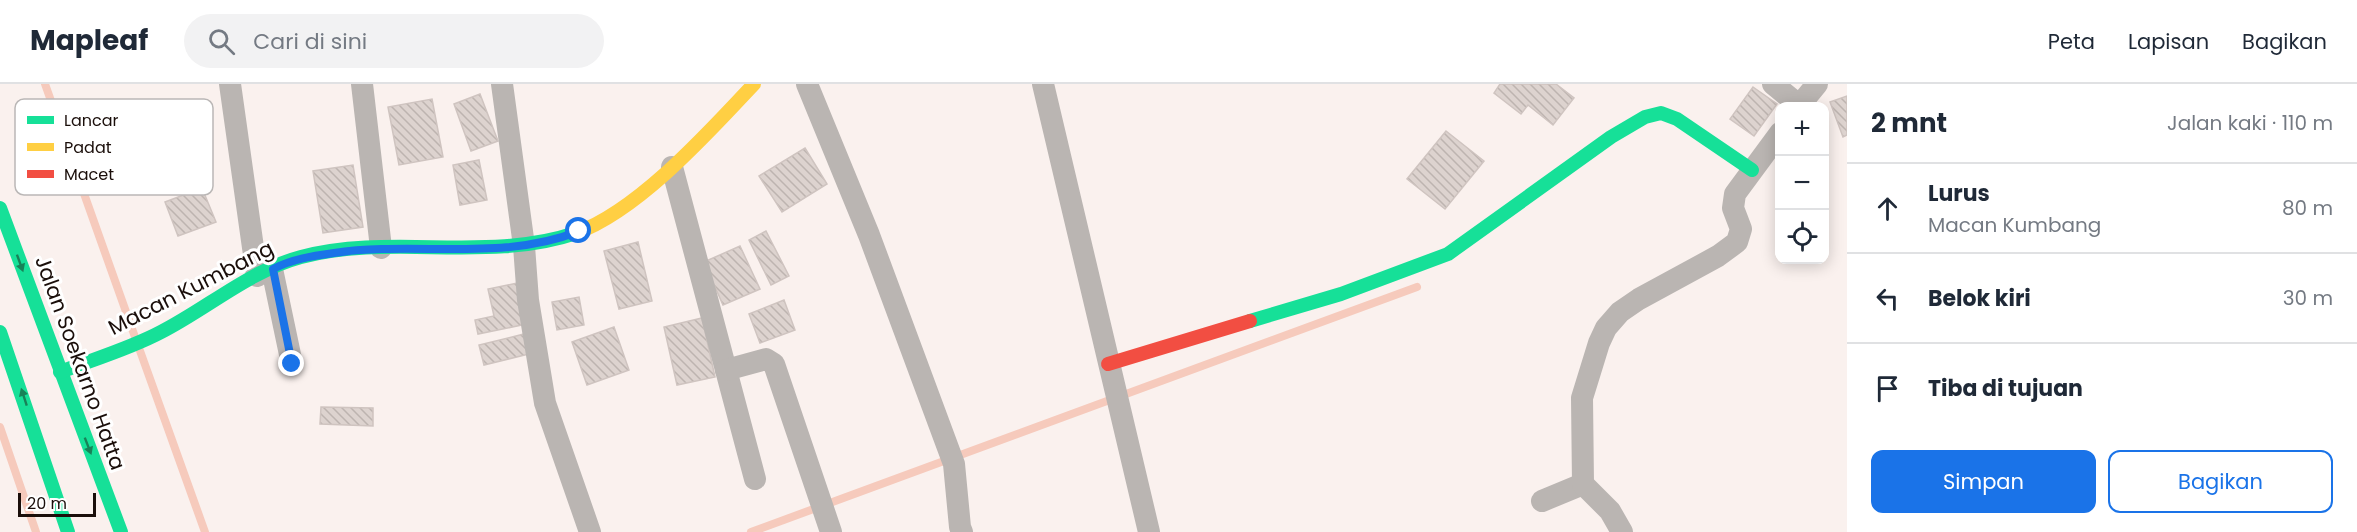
<!DOCTYPE html>
<html lang="id">
<meta charset="utf-8">
<style>
:root{--surface:#fff;--page:#f2f2f3;--text:#1f2937;--muted:#747a83;--line:#e0e1e3;--accent:#1a73e8}
body{margin:0;font-family:Poppins,sans-serif;background:var(--page);color:var(--text)}
.controls{position:absolute;right:18px;top:18px;display:grid;overflow:hidden;border-radius:12px;box-shadow:0 3px 15px #0003}
.controls button{width:54px;height:54px;display:grid;place-items:center;padding:0;border:0;border-bottom:2px solid var(--line);background:var(--surface);color:var(--text);font:30px sans-serif}
.scale{position:absolute;left:18px;bottom:15px;width:78px;box-sizing:border-box;padding-left:6px;border:3px solid #1a0e0a;border-top:0;font-size:16px;line-height:21px;white-space:nowrap;color:#1a0e0a;-webkit-text-stroke:4px #fff;paint-order:stroke}
.stop{position:absolute;width:18px;height:18px;margin:-14px;border:4px solid #1a73e8;border-radius:50%;background:#fff}
.stop.end{background:#1a73e8;border-color:#fff;box-shadow:0 2px 6px #0008}
.list{margin:0;padding:0;list-style:none}
h2{display:flex;justify-content:space-between;align-items:center;height:78px;margin:0;padding:0 24px;font-size:26px}
h2 small{font-size:20px;font-weight:400;color:var(--muted)}
.list li{display:grid;grid-template-columns:39px 1fr auto;gap:18px;align-items:center;box-sizing:border-box;height:90px;padding:0 24px;border-top:2px solid var(--line)}
.list b{display:block;font-size:22px;white-space:nowrap}
.list p{margin:0;font-size:20px;white-space:nowrap;color:var(--muted)}
.list em{font-size:20px;font-style:normal;color:var(--muted)}
.actions{display:flex;gap:12px;padding:18px 24px}
.actions a{flex:1;padding:14px 0;border:2px solid var(--accent);border-radius:12px;text-align:center;font-size:21px;color:var(--accent)}
.actions .main{background:var(--accent);color:#fff}
.icon{flex:none;width:33px;height:33px;fill:none;stroke:currentColor;stroke-width:2;stroke-linecap:round;stroke-linejoin:round}
.map{position:relative;flex:none;width:1847px;height:448px;overflow:hidden}
header{display:flex;align-items:center;gap:36px;box-sizing:border-box;height:84px;padding:0 30px;background:var(--surface);border-bottom:2px solid var(--line)}
header strong{font-size:28px}
nav{display:flex;gap:33px;margin-inline-start:auto;font-size:21px}
.search{width:420px;height:54px;background:var(--page);display:flex;align-items:center;gap:15px;box-sizing:border-box;padding:0 21px;border-radius:33px;color:var(--muted);font-size:22px}
main{display:flex}
aside{flex:1;background:var(--surface)}
.map>svg:first-child{display:block}
</style>
<header>
<strong>Mapleaf</strong>
<div class="search"><svg class="icon" aria-label="search" viewBox="0 0 24 24"><circle cx="10" cy="10" r="6"/><path d="M15 15l6 6"/></svg>Cari di sini</div>
<nav><a>Peta</a><a>Lapisan</a><a>Bagikan</a></nav>
</header>
<main>
<div class="map">
<svg width="1847" height="448" viewBox="0 0 1847 448">
<defs>
<pattern id="building-back-hatch" width="6" height="6" patternUnits="userSpaceOnUse" patternTransform="scale(1.5)"><rect width="6" height="6" fill="#ddd3cf"/><path d="M-1 5l2 2M0 0l6 6M5-1l2 2" fill="none" stroke="#bdb4b0"/></pattern>
</defs>
<rect width="100%" height="100%" fill="#faf1ee"/>
<g fill="none" stroke-linecap="round" stroke-linejoin="round">
<g stroke="#f6cabc" stroke-width="8">
<path d="M45 0 135 253"/>
<path d="M139 264 205 448"/>
<path d="M0 343 36 448"/>
<path d="M751 448 1417 203"/>
</g>
</g>
<g fill="url(#building-back-hatch)" stroke="#cfc4c0" stroke-width="1.5">
<path d="M1500 0H1556L1574 14 1553 41 1528 21 1521 30 1494 9Z"/>
<path d="M1753 3 1777 20 1754 52 1730 35Z"/>
<path d="M480 10 498 57 471 67 454 20Z"/>
<path d="M1847 12V51L1843 53 1830 18Z"/>
<path d="M432 15 443 73 399 81 388 23Z"/>
<path d="M1446 47 1484 77 1445 125 1407 95Z"/>
<path d="M805 64 827 100 782 128 759 92Z"/>
<path d="M479 76 487 116 460 121 453 81Z"/>
<path d="M353 81 363 143 323 149 313 87Z"/>
<path d="M202 104 216 138 178 152 165 118Z"/>
<path d="M766 147 789 192 771 201 749 156Z"/>
<path d="M638 158 652 217 619 225 604 167Z"/>
<path d="M740 162 760 205 723 221 704 178Z"/>
<path d="M518 199 527 240 478 250 475 236 494 232 488 205Z"/>
<path d="M579 213 584 241 557 246 552 218Z"/>
<path d="M784 216 795 246 760 259 749 230Z"/>
<path d="M702 234 715 293 677 301 664 243Z"/>
<path d="M614 243 629 286 587 301 572 258Z"/>
<path d="M524 250 529 270 484 281 479 261Z"/>
<path d="M321 323 373 324V342L320 340Z"/>
</g>
<g fill="none" stroke-linecap="round" stroke-linejoin="round">
<g stroke="#bab5b2" stroke-width="22">
<path d="M230 0 257 192"/>
<path d="M362 0 381 164"/>
<path d="M502 0 524 162 528 216 545 319 590 448"/>
<path d="M807 0 869 151 954 380 960 443 962 448"/>
<path d="M1043 0 1149 448"/>
<path d="M1773 0 1800 22"/>
<path d="M1799 22 1817 0"/>
<path d="M672 83 755 395"/>
<path d="M272 185 292 280"/>
<path d="M726 286 766 275 774 280 831 448"/>
<path d="M1542 417 1583 400"/>
<path d="M1622 448 1610 427 1583 400 1582 314 1599 259 1606 244 1620 228 1639 215 1718 172 1737 158 1741 145 1733 124 1735 110 1780 49"/>
</g>
<g stroke="#16e098" stroke-width="14">
<path d="M0 124 121 448"/>
<path d="M1250 237 1341 210 1448 170 1611 53 1645 33 1661 29 1677 35 1752 86"/>
<path d="M0 248 68 448"/>
<path d="M60 288C94 275 129 265 161 248 208 224 249 187 301 173 391 149 487 179 576 149"/>
</g>
<path stroke="#ffcf43" stroke-width="14" d="M576 149C638 127 709 48 754 0"/>
<path stroke="#f24e42" stroke-width="14" d="M1108 280 1250 237"/>
</g>
<defs><path id="oneway-solid" d="M-6-.8H1V-3.2L6.5 0L1 3.2V.8H-6Z" transform="scale(1.5)"/></defs>
<g fill="#188258">
<use href="#oneway-solid" transform="translate(20 179) rotate(70)"/>
<use href="#oneway-solid" transform="translate(24 313) rotate(-108)"/>
<use href="#oneway-solid" transform="translate(88 362) rotate(69)"/>
</g>
<g fill="none" stroke-linecap="round" stroke-linejoin="round">
<path stroke="#1a73e8" stroke-width="8" d="M292 280 273 185C292 175 313 172 334 169 415 157 503 178 579 147"/>
</g>
<g text-anchor="middle" stroke-width="6" stroke-linejoin="round" paint-order="stroke">
<g font-size="21" fill="#1a0e0a" stroke="#fff">
<text transform="translate(191 204) rotate(-27)" y="7">Macan Kumbang</text>
<text transform="translate(80 279) rotate(70)" y="7">Jalan Soekarno Hatta</text>
</g>
</g>
<rect x="15" y="15" width="198" height="96" rx="9" fill="#fff" stroke="#bab7b6" stroke-width="1.5"/>
<rect x="27" y="32" width="27" height="8" fill="#16e098"/>
<rect x="27" y="59" width="27" height="8" fill="#ffcf43"/>
<rect x="27" y="86" width="27" height="8" fill="#f24e42"/>
<g font-size="16" fill="#1a0e0a">
<text x="64" y="42">Lancar</text>
<text x="64" y="69">Padat</text>
<text x="64" y="96">Macet</text>
</g>
</svg>
<div class="controls">
<button>+</button>
<button>−</button>
<button><svg class="icon" aria-label="locate" viewBox="0 0 24 24"><circle cx="12" cy="12" r="6"/><path d="M12 2v4M12 18v4M2 12h4M18 12h4"/></svg></button>
</div>
<div class="scale">20 m</div>
<div class="stop" style="left:579px;top:147px"></div>
<div class="stop end" style="left:292px;top:280px"></div>
</div>
<aside>
<h2>2 mnt<small>Jalan kaki · 110 m</small></h2>
<ul class="list">
<li><svg class="icon" aria-label="ahead" viewBox="0 0 24 24"><path d="M12 20V5M6 11l6-6 6 6"/></svg><div><b>Lurus</b><p>Macan Kumbang</p></div><em>80 m</em></li>
<li><svg class="icon" aria-label="left" viewBox="0 0 24 24"><path d="M17 20v-9H6M10 6l-5 5 5 5"/></svg><div><b>Belok kiri</b></div><em>30 m</em></li>
<li><svg class="icon" aria-label="arrive" viewBox="0 0 24 24"><path d="M6 21V4h12l-3 4 3 4H6"/></svg><div><b>Tiba di tujuan</b></div></li>
</ul>
<div class="actions"><a class="main">Simpan</a><a>Bagikan</a></div>
</aside>
</main>
